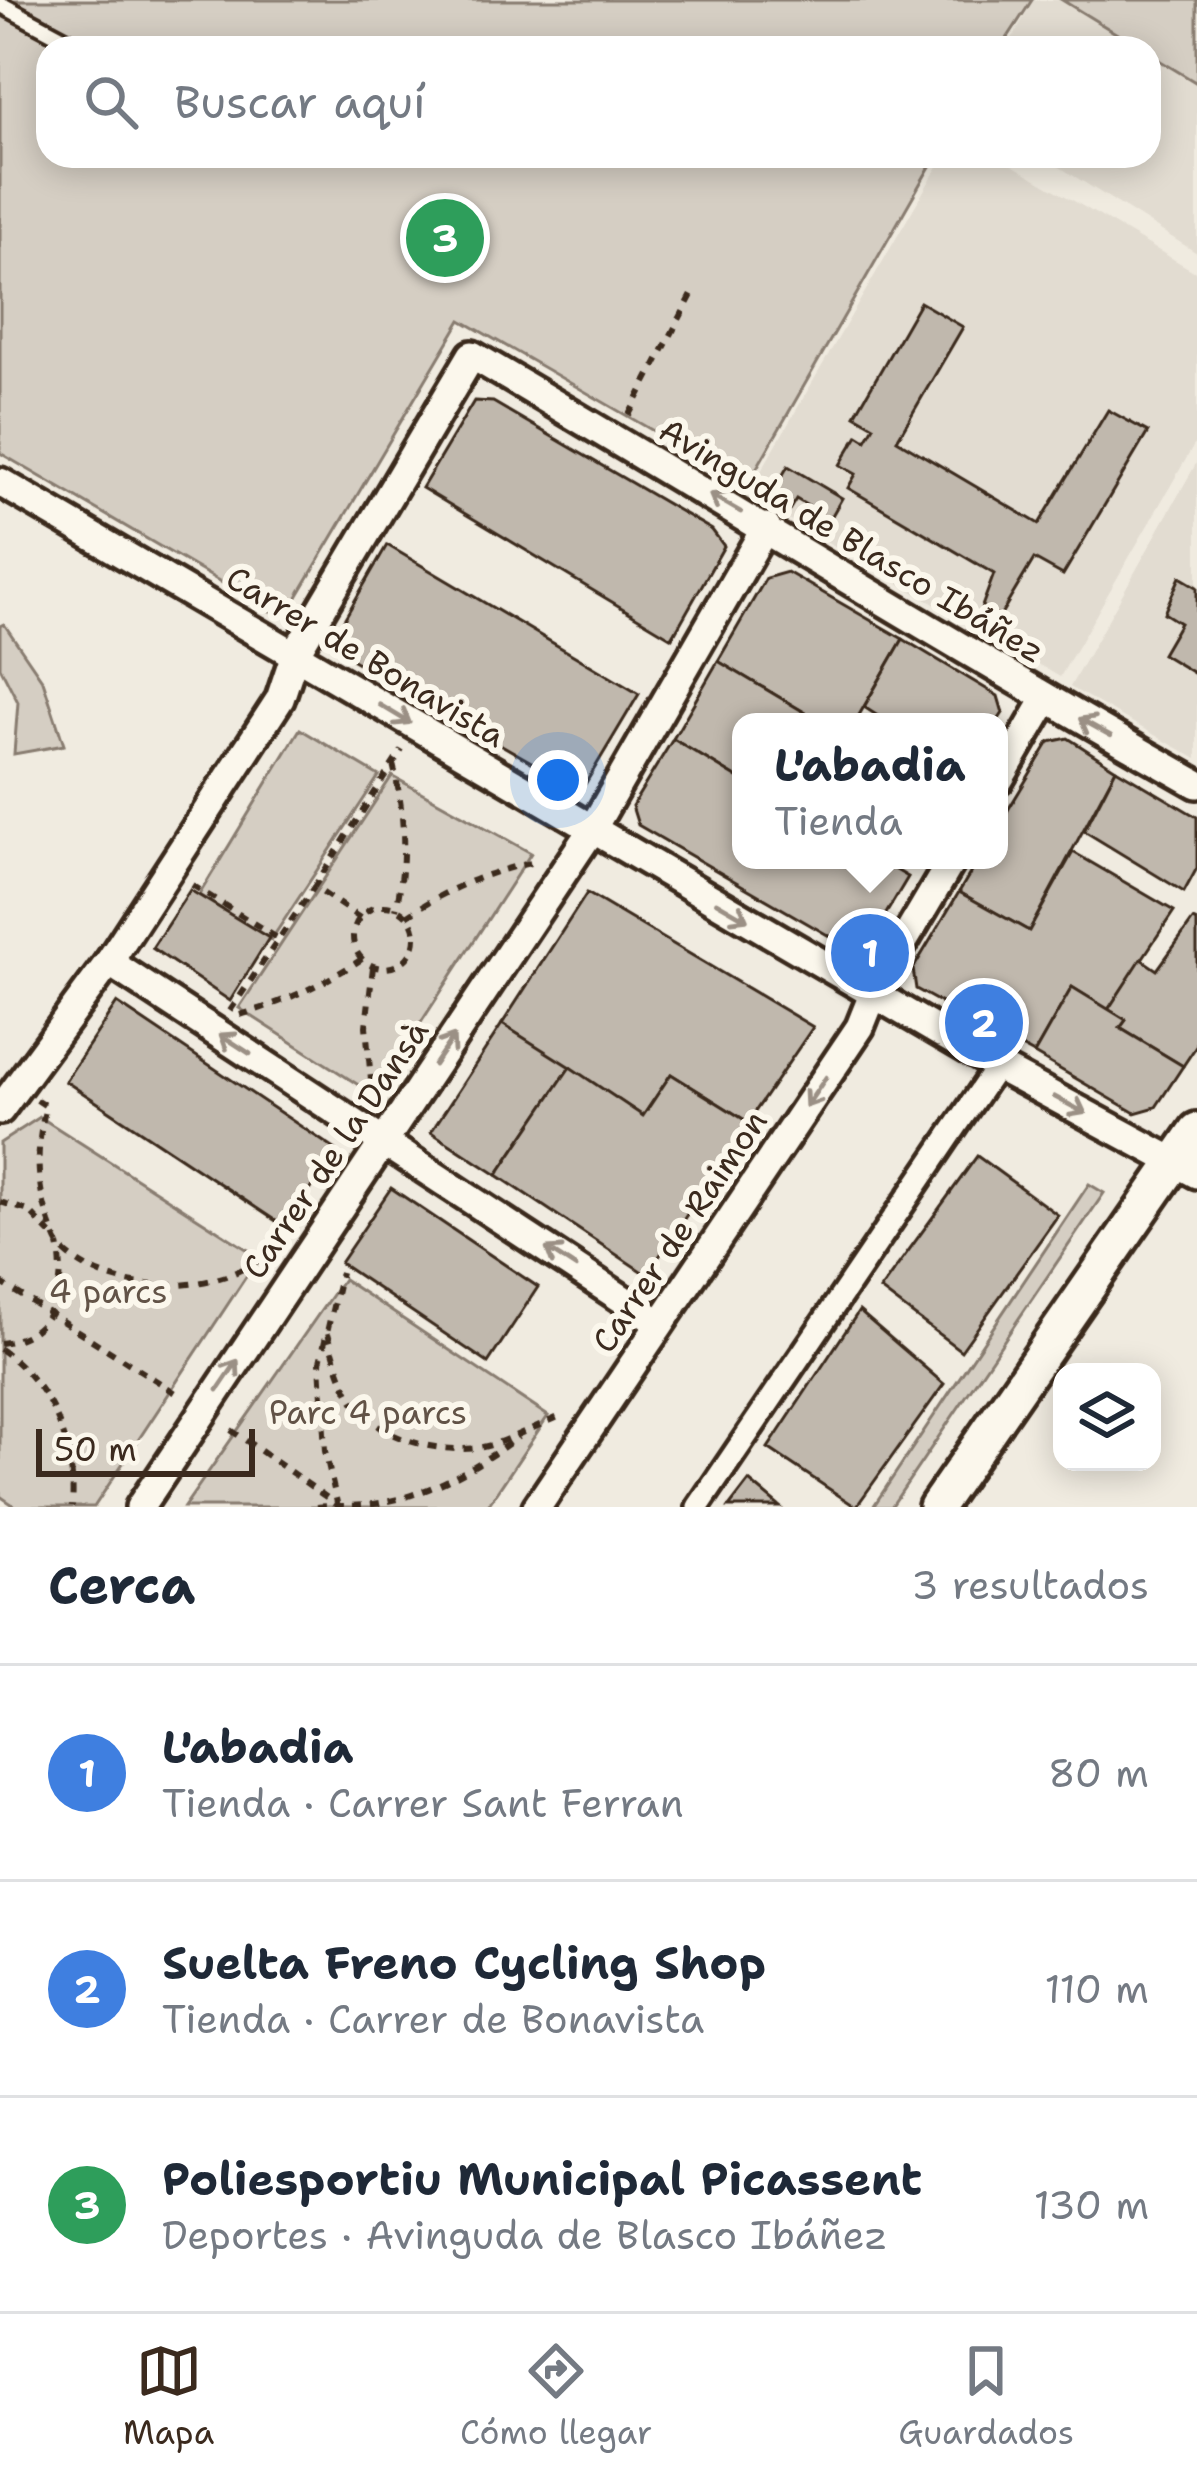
<!DOCTYPE html>
<html lang="es">
<meta charset="utf-8">
<style>
:root{--surface:#fff;--page:#f2f2f3;--text:#1f2937;--muted:#747a83;--line:#e0e1e3;--accent:#3b2a1e}
body{margin:0;font-family:"Shantell Sans",sans-serif;background:var(--page);color:var(--text)}
.controls{position:absolute;right:36px;bottom:36px;display:grid;overflow:hidden;border-radius:24px;box-shadow:0 6px 30px #0003}
.controls button{width:108px;height:108px;display:grid;place-items:center;padding:0;border:0;border-bottom:3px solid var(--line);background:var(--surface);color:var(--text);font:60px sans-serif}
.scale{position:absolute;left:36px;bottom:30px;width:219px;box-sizing:border-box;padding-left:12px;border:6px solid #3b2a1e;border-top:0;font-size:33px;line-height:42px;white-space:nowrap;color:#3b2a1e;-webkit-text-stroke:9px #fbf7ec;paint-order:stroke}
.you{position:absolute;left:558px;top:780px;width:42px;height:42px;margin:-30px;border:9px solid #fff;border-radius:50%;background:#1a73e8;box-shadow:0 0 0 18px #1a73e833}
.badge{display:grid;place-items:center;width:78px;height:78px;border-radius:50%;background:var(--accent);color:#fff;font-size:39px;font-weight:700}
.pin{position:absolute;translate:-50% -50%;border:6px solid #fff;box-shadow:0 3px 12px #0006}
.popup{position:absolute;left:732px;top:713px;width:276px;height:156px;box-sizing:border-box;display:grid;place-content:center;border-radius:24px;background:var(--surface);filter:drop-shadow(0 3px 9px #0005);font-size:39px;white-space:nowrap;color:var(--muted)}
.popup b{font-size:45px;color:var(--text)}
.popup::after{content:'';position:absolute;left:50%;top:100%;margin-left:-24px;border:24px solid transparent;border-top-color:var(--surface)}
.list{margin:0;padding:0;list-style:none}
h2{display:flex;justify-content:space-between;align-items:center;height:156px;margin:0;padding:0 48px;font-size:51px}
h2 small{font-size:39px;font-weight:400;color:var(--muted)}
.list li{display:grid;grid-template-columns:78px 1fr auto;gap:36px;align-items:center;box-sizing:border-box;height:216px;padding:0 48px;border-top:3px solid var(--line)}
.list b{display:block;font-size:45px;white-space:nowrap}
.list p{margin:0;font-size:39px;white-space:nowrap;color:var(--muted)}
.list em{font-size:39px;font-style:normal;color:var(--muted)}
.icon{flex:none;width:66px;height:66px;fill:none;stroke:currentColor;stroke-width:2;stroke-linecap:round;stroke-linejoin:round}
.map{position:relative;flex:none;width:1197px;height:1507px;overflow:hidden}
.search{position:absolute;background:var(--surface);box-shadow:0 6px 30px #0003;left:36px;right:36px;top:36px;height:132px;display:flex;align-items:center;gap:30px;box-sizing:border-box;padding:0 42px;border-radius:36px;color:var(--muted);font-size:45px}
.sheet{height:804px;background:var(--surface)}
nav{display:flex;justify-content:space-around;align-items:center;box-sizing:border-box;height:168px;border-top:3px solid var(--line);background:var(--surface);font-size:33px;color:var(--muted)}
nav a{display:grid;justify-items:center;gap:6px}
nav .on{color:var(--accent)}
.map>svg:first-child{display:block}
</style>
<div class="map">
<svg width="1197" height="1507" viewBox="0 0 1197 1507">
<rect width="100%" height="100%" fill="#f0ebe0"/>
<filter id="ink" filterUnits="userSpaceOnUse"><feTurbulence type="fractalNoise" baseFrequency=".00833" numOctaves="2"/><feDisplacementMap in="SourceGraphic" scale="24" xChannelSelector="R" yChannelSelector="G"/><feConvolveMatrix kernelMatrix="1 2 1 2 8 2 1 2 1" color-interpolation-filters="sRGB"/></filter>
<g filter="url(#ink)">
<g fill="#e2dcd1">
<path d="M1033 0H1062L1140 48H1007Z"/>
<path d="M1149 54 1197 83V253L1042 156H1149Z"/>
<path d="M944 156H997L1197 273V440L1060 677 747 495Z"/>
<path d="M1197 462V759L1070 687Z"/>
</g>
<g fill="#d5cec3" stroke="#887c70" stroke-width="3">
<path d="M0 0H1032L1001 48H48V156H936L747 485 461 320 288 612 277 615 0 453Z"/>
<path d="M1062 0H1197V83L1149 54V48H1140Z"/>
<path d="M4 624 43 681 64 745 14 754 18 702 0 667V626Z"/>
<path d="M300 729 379 776 271 940 199 895Z"/>
<path d="M392 776 531 853 374 1095 239 1008Z"/>
<path d="M40 1117 259 1257 94 1507H16L0 1496V1143Z"/>
<path d="M1089 1184 1104 1193 891 1507H873Z"/>
<path d="M343 1279 548 1416 487 1507H184Z"/>
</g>
<g fill="#c0b8ad" stroke="#3b2a1e" stroke-width="3">
<path d="M920 302 963 327 897 440 1039 524 1108 410 1148 432 1063 575 1034 559 1000 616 981 609 994 574 848 488 856 474 840 465 858 435 866 440 874 426 855 415Z"/>
<path d="M474 401 493 402 712 530 724 546 672 638 422 488Z"/>
<path d="M788 466 842 498 830 519 796 499 788 512 768 500Z"/>
<path d="M387 545 639 694 584 786 575 787 346 656 335 635Z"/>
<path d="M787 572 903 639 855 722 834 718 831 722H821L718 661 766 578Z"/>
<path d="M1180 577 1197 587V675L1162 654 1180 623 1164 613Z"/>
<path d="M903 639 998 696 1003 713 997 722H887L864 707Z"/>
<path d="M718 661 821 722H741V780L673 739Z"/>
<path d="M1068 738 1116 769 1029 931 959 892 978 860H999V825L1049 742Z"/>
<path d="M673 739 741 780V860H879L908 877 868 944 850 948 638 825 632 806Z"/>
<path d="M1116 769 1197 817V868L1184 892 1084 831Z"/>
<path d="M1073 852 1174 911 1108 1010 1072 987 1034 1054 916 989 913 969 959 892 1029 931Z"/>
<path d="M190 890 269 938 230 1001 152 948Z"/>
<path d="M587 893 813 1027 748 1122 671 1074 643 1116 502 1024Z"/>
<path d="M1193 920 1197 922V1045L1183 1066 1120 1028 1126 1020 1108 1010 1141 959 1157 970Z"/>
<path d="M1072 987 1126 1020 1120 1028 1183 1066 1156 1107 1135 1113 1034 1054Z"/>
<path d="M117 1003 336 1150 285 1227 65 1081Z"/>
<path d="M502 1024 570 1067 497 1175 431 1132Z"/>
<path d="M570 1067 643 1116 671 1074 748 1122 647 1275 497 1175Z"/>
<path d="M977 1156 1058 1215 961 1351 880 1290Z"/>
<path d="M391 1188 538 1287 488 1363 340 1263Z"/>
<path d="M859 1311 944 1384 856 1507 768 1448Z"/>
<path d="M749 1481 780 1507H729Z"/>
</g>
<g fill="none" stroke-linecap="round" stroke-linejoin="round">
<g stroke="#3b2a1e" stroke-width="22">
<path id="service" d="M0 4 82 48"/>
</g>
<g stroke="#3b2a1e" stroke-width="30">
<path id="pedestrian" d="M698 1507 997 1066"/>
</g>
<g stroke="#3b2a1e" stroke-width="36">
<g id="minor">
<path d="M0 482 997 1066 1197 1174"/>
<path d="M999 780 1046 699"/>
<path d="M109 962 659 1323"/>
<path d="M0 1110 109 962 280 699 295 654 472 355C714 497 952 646 1197 784"/>
<path d="M140 1507 591 831 766 527"/>
<path d="M537 1507 860 1027 874 992 952 860"/>
</g>
</g>
<g stroke="#3b2a1e" stroke-width="42">
<path id="tertiary" d="M936 1507 1197 1130"/>
</g>
<g stroke="#3b2a1e" stroke-width="6" stroke-dasharray="9 9" stroke-linecap="butt">
<path d="M629 415 694 291"/>
<path d="M393 764C405 814 407 859 396 909"/>
<path d="M192 885 279 939"/>
<circle cx="384" cy="937" r="31"/>
<path d="M407 916C447 889 488 871 536 862"/>
<path d="M360 918 314 887 402 750"/>
<path d="M230 1011 314 887"/>
<path d="M240 1015C285 1002 323 984 362 959"/>
<path d="M37 1100 46 1106C36 1148 35 1181 50 1223 53 1231 55 1241 61 1248 101 1289 174 1293 226 1276 241 1271 255 1262 268 1256"/>
<path d="M373 1102 366 1026 373 967"/>
<path d="M0 1202 29 1211 51 1234"/>
<path d="M0 1282 176 1393"/>
<path d="M328 1333C336 1361 345 1397 367 1418 396 1444 454 1456 491 1445 515 1437 538 1425 561 1416"/>
<path d="M0 1343C51 1338 68 1289 58 1245"/>
<path d="M0 1349C51 1384 77 1446 72 1507"/>
<path d="M231 1430 336 1504"/>
<path d="M317 1507C336 1505 355 1507 374 1504 430 1495 473 1469 518 1437"/>
<path d="M338 1507 325 1451 320 1362 341 1272"/>
</g>
<use href="#service" stroke="#fbf7ec" stroke-width="14"/>
<use href="#pedestrian" stroke="#fbf7ec" stroke-width="21"/>
<use href="#minor" stroke="#fbf7ec" stroke-width="27"/>
<use href="#tertiary" stroke="#fbf7ec" stroke-width="33"/>
</g>
<defs><path id="oneway-shaft" d="M-6 0H5M1.5-3L5.5 0L1.5 3" fill="none" stroke-width="1.6" stroke-linecap="round" stroke-linejoin="round" transform="scale(3)"/></defs>
<g stroke="#9b9085">
<use href="#oneway-shaft" transform="translate(725 503) rotate(-150)"/>
<use href="#oneway-shaft" transform="translate(395 714) rotate(31)"/>
<use href="#oneway-shaft" transform="translate(1095 727) rotate(-151)"/>
<use href="#oneway-shaft" transform="translate(732 911) rotate(30)"/>
<use href="#oneway-shaft" transform="translate(235 1044) rotate(-147)"/>
<use href="#oneway-shaft" transform="translate(444 1050) rotate(-56)"/>
<use href="#oneway-shaft" transform="translate(816 1092) rotate(124)"/>
<use href="#oneway-shaft" transform="translate(1070 1105) rotate(28)"/>
<use href="#oneway-shaft" transform="translate(561 1258) rotate(-147)"/>
<use href="#oneway-shaft" transform="translate(228 1375) rotate(-56)"/>
</g>
</g>
<g text-anchor="middle" stroke-width="12" stroke-linejoin="round" paint-order="stroke">
<g font-size="33" fill="#3b2a1e" stroke="#fbf7ec">
<text transform="translate(852 540) rotate(31)" y="12">Avinguda de Blasco Ibáñez</text>
<text transform="translate(366 656) rotate(31)" y="12">Carrer de Bonavista</text>
<text transform="translate(335 1149) rotate(-56)" y="12">Carrer de la Dansà</text>
<text transform="translate(679 1231) rotate(-56)" y="12">Carrer de Raimon</text>
</g>
<g font-size="33" fill="#625347" stroke="#fbf7ec">
<text x="108" y="1303">4 parcs</text>
<text x="368" y="1424">Parc 4 parcs</text>
</g>
</g>
</svg>
<div class="controls">
<button><svg class="icon" aria-label="layers" viewBox="0 0 24 24"><path d="M12 4l9 5-9 5-9-5zM3 14l9 5 9-5"/></svg></button>
</div>
<div class="scale">50 m</div>
<div class="you"></div>
<div class="pin badge" style="left:870px;top:953px;background:#3f7fe0">1</div>
<div class="popup"><b>L'abadia</b>Tienda</div>
<div class="pin badge" style="left:984px;top:1023px;background:#3f7fe0">2</div>
<div class="pin badge" style="left:445px;top:238px;background:#2e9e5b">3</div>
<div class="search"><svg class="icon" aria-label="search" viewBox="0 0 24 24"><circle cx="10" cy="10" r="6"/><path d="M15 15l6 6"/></svg>Buscar aquí</div>
</div>
<section class="sheet">
<h2>Cerca<small>3 resultados</small></h2>
<ul class="list">
<li><span class="badge" style="background:#3f7fe0">1</span><div><b>L'abadia</b><p>Tienda · Carrer Sant Ferran</p></div><em>80 m</em></li>
<li><span class="badge" style="background:#3f7fe0">2</span><div><b>Suelta Freno Cycling Shop</b><p>Tienda · Carrer de Bonavista</p></div><em>110 m</em></li>
<li><span class="badge" style="background:#2e9e5b">3</span><div><b>Poliesportiu Municipal Picassent</b><p>Deportes · Avinguda de Blasco Ibáñez</p></div><em>130 m</em></li>
</ul>
</section>
<nav>
<a class="on"><svg class="icon" aria-label="map" viewBox="0 0 24 24"><path d="M3 6l6-2 6 2 6-2v14l-6 2-6-2-6 2zM9 4v14M15 6v14"/></svg>Mapa</a>
<a><svg class="icon" aria-label="directions" viewBox="0 0 24 24"><path d="M12 3l9 9-9 9-9-9zM9 14v-3h6M13 9l2 2-2 2"/></svg>Cómo llegar</a>
<a><svg class="icon" aria-label="saved" viewBox="0 0 24 24"><path d="M7 4h10v16l-5-4-5 4z"/></svg>Guardados</a>
</nav>
